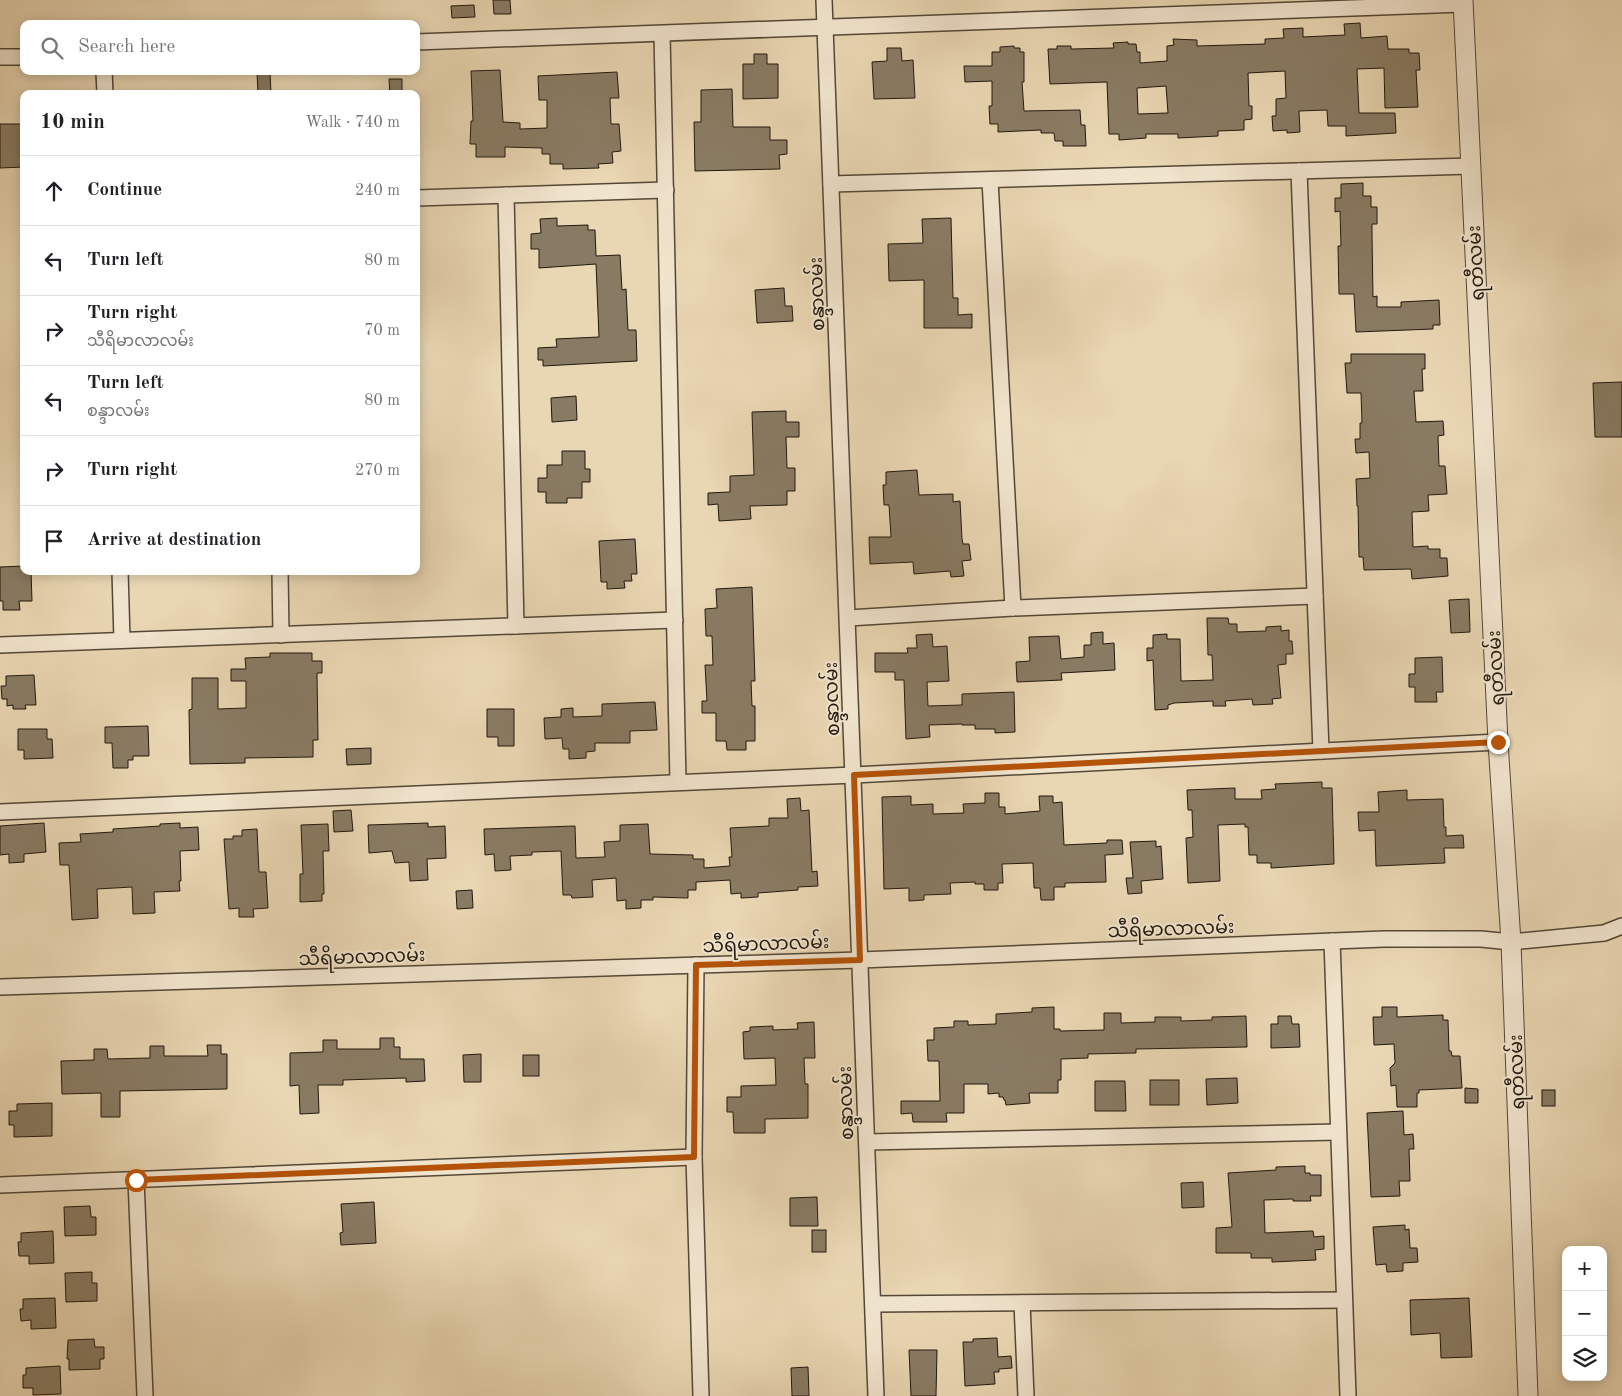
<!DOCTYPE html>
<meta charset="utf-8">
<style>
:root{--surface:#fff;--page:#f6f6f6;--text:#202124;--muted:#757577;--line:#e0e0e0}
body{margin:0;font-family:"Old Standard TT","Noto Sans Myanmar",serif;background:var(--page);color:var(--text)}
.controls{position:absolute;right:15px;bottom:15px;display:grid;overflow:hidden;border-radius:10px;box-shadow:0 2px 12px #0003}
.controls button{width:45px;height:45px;display:grid;place-items:center;padding:0;border:0;border-bottom:1px solid var(--line);background:var(--surface);color:var(--text);font:25px sans-serif}
.stop{position:absolute;width:15px;height:15px;margin:-11px;border:4px solid #b45309;border-radius:50%;background:#fff}
.stop.end{background:#b45309;border-color:#fff;box-shadow:0 1px 5px #0008}
.list{margin:0;padding:0;list-style:none}
h2{display:flex;justify-content:space-between;align-items:center;height:65px;margin:0;padding:0 20px;font-size:21px}
h2 small{font-size:16px;font-weight:400;color:var(--muted)}
.list li{display:grid;grid-template-columns:32px 1fr auto;gap:15px;align-items:center;box-sizing:border-box;height:70px;padding:0 20px;border-top:1px solid var(--line)}
.list b{display:block;font-size:19px;white-space:nowrap}
.list p{margin:0;font-size:16px;white-space:nowrap;color:var(--muted)}
.list em{font-size:16px;font-style:normal;color:var(--muted)}
.icon{flex:none;width:28px;height:28px;fill:none;stroke:currentColor;stroke-width:2;stroke-linecap:round;stroke-linejoin:round}
.map{position:relative;flex:none;width:1622px;height:1396px;overflow:hidden}
.search{position:absolute;background:var(--surface);box-shadow:0 2px 12px #0003;left:20px;top:20px;width:400px;height:55px;display:flex;align-items:center;gap:12px;box-sizing:border-box;padding:0 18px;border-radius:10px;color:var(--muted);font-size:19px}
.panel{position:absolute;background:var(--surface);box-shadow:0 2px 12px #0003;left:20px;top:90px;width:400px;height:485px;border-radius:10px}
.map>svg:first-child{display:block}
</style>
<div class="map">
<svg width="1622" height="1396" viewBox="0 0 1622 1396">
<rect width="100%" height="100%" fill="#e9d6b2"/>
<filter id="stains"><feTurbulence type="fractalNoise" baseFrequency=".004" numOctaves="4"/><feColorMatrix values="0 0 0 0 .2 0 0 0 0 .09 0 0 0 0 .02 0 0 0 .5 -.17"/></filter>
<radialGradient id="worn" r=".72"><stop offset=".6" stop-color="#630" stop-opacity="0"/><stop offset="1" stop-color="#630" stop-opacity=".3"/></radialGradient>
<g fill="#897b63" stroke="#21190e" fill-rule="evenodd">
<path d="M493 0H510L511 14H494Z"/>
<path d="M474 5 475 17 452 18 451 6Z"/>
<path d="M1360 23 1361 38 1387 36 1388 49H1409V53H1419L1420 70H1416L1418 107 1385 108 1384 68 1357 69 1359 113H1395L1396 133 1346 136V126H1328L1327 110 1299 111 1300 132 1287 133V130L1273 131 1272 116H1276V99L1286 98 1285 71 1248 73 1249 106H1252V119L1244 120V130L1218 131V136L1178 138V134H1146V138L1119 140V134H1109L1107 82 1050 84 1048 49H1057V46H1071V49L1114 48 1113 43 1128 42V44H1136L1137 52H1140V63L1167 61V46L1174 45 1173 39 1197 40V46L1265 44V39L1284 38 1283 29 1303 28V37L1345 35 1344 24ZM1166 86 1168 113 1138 114 1137 88Z"/>
<path d="M1014 46V48H1020V52H1024V82H1022L1024 111 1080 110 1081 125H1085L1086 146H1063V141H1055L1054 133H1041V130L998 132V124H990L989 106H992V81L965 82 964 66H992V52H1000V47Z"/>
<path d="M887 48H901L902 61 913 60 915 98 874 99 872 62 887 61Z"/>
<path d="M754 54H767V64H778V98L743 99V64H754Z"/>
<path d="M500 70 503 122 520 123V129L547 128V100H539L538 76 617 72 619 98H610L611 124H619L621 151 612 152 613 163 598 164 599 168 563 169V164H550V154H542V148L505 147V157H476V144H470L471 121H473L471 71Z"/>
<path d="M257 72H270L271 94H258Z"/>
<path d="M389 79H402V94H390Z"/>
<path d="M732 89 733 127H770V140H787V154L779 155 780 169 695 171 694 122H701V90Z"/>
<path d="M0 124H24V167L0 168Z"/>
<path d="M1363 183V196H1371V207H1377V224H1372V235L1373 297 1377 296V307H1401V302L1439 300 1440 325H1433V329L1356 332 1354 294H1339L1338 246H1341L1340 211 1335 212V198H1341V184Z"/>
<path d="M557 218V226L588 225V230H595L596 256 620 255 622 290 626 289 628 330H636L637 361 543 366V360H538V348L557 347 556 339 599 337 596 264 539 268V249H531V234L541 233 540 219Z"/>
<path d="M951 218 953 298H958V315L972 314V328H924V280L889 281 888 244 923 243 922 219Z"/>
<path d="M784 288 785 306H792L793 321 757 323 755 290Z"/>
<path d="M1351 354H1425V369H1422L1423 391H1414L1416 422 1443 421 1444 435 1438 436 1439 466H1445L1447 494 1428 495 1429 511 1412 512 1413 547 1428 546V549H1440V558H1447L1448 576 1412 579 1411 569 1364 570 1363 557H1359L1358 506H1357L1356 479 1370 478 1369 452 1356 453 1355 439H1360V423H1362L1361 393H1347L1345 363H1351Z"/>
<path d="M1622 382V437H1595L1593 383Z"/>
<path d="M576 396 577 420 552 422 551 398Z"/>
<path d="M786 411V422H799V437H786L787 468H795V491H787V505L750 506 751 519 719 521 718 504 708 505V493L730 492V476L754 475 752 412Z"/>
<path d="M562 451H585V469H590V482H582V498H567V503H546V492H538V478H547V465H562Z"/>
<path d="M917 470 919 495 953 494V502L960 501 962 539 963 544H969L971 560 962 561 964 576 951 577 950 571 914 574 913 562 870 564 869 537H891L889 505H884L883 485H886V472Z"/>
<path d="M635 539 637 574H631L632 581H624L625 588 607 589V582H601L599 541Z"/>
<path d="M24 566V571H31L32 601H19L20 610H3V601H0V567Z"/>
<path d="M752 587 755 681H751L752 706H755V741H746V750H727L726 741H716V713H702V701H707L705 665H713L712 636H706L705 609 717 608 716 589Z"/>
<path d="M1469 599 1470 632 1451 633 1449 600Z"/>
<path d="M1207 618H1228L1229 624H1237V632L1266 631V627L1281 626V631L1289 630V641H1292L1293 654H1286V664L1278 665 1281 698 1272 699 1273 704 1253 705 1252 699 1225 701 1226 706H1213V701L1174 703 1168 705V709L1155 710 1153 660 1147 661V648H1153V635L1167 634V639H1180L1181 681 1213 680 1212 655H1208Z"/>
<path d="M1103 632V644L1114 643 1115 670 1061 673 1062 680 1017 682 1016 662 1030 661 1029 637 1059 636 1061 659 1084 657V645H1091V633Z"/>
<path d="M932 634 933 647 947 646 949 681 927 682 928 706 962 705V694L1014 692 1015 732 995 733V729H975V725H962V724L929 725 930 737 906 739 904 680H895V672H875V653H908L907 648H917L916 635Z"/>
<path d="M270 653H312V661H322V673H317L318 740H313V757L245 758V763L190 764 189 710 192 709V678H218V709L246 708V681H231V669H246L245 658 270 657Z"/>
<path d="M1442 657 1443 692H1436L1437 702H1415V687H1409V674H1415V658Z"/>
<path d="M34 675 36 705H25L26 709H13V705L7 706V699H2L1 686H6V676Z"/>
<path d="M655 702 657 730 630 731V743H595V751L586 752V758L569 759V749H563L562 738 545 739 544 718 561 717V709L573 708V717L602 716V704Z"/>
<path d="M487 709H514V746H498V737H487Z"/>
<path d="M148 726 149 756H133V760H128V768H113L112 743H105V727Z"/>
<path d="M18 729H47V739H52L53 758 24 759V750H18Z"/>
<path d="M371 748V764L347 765 346 749Z"/>
<path d="M1322 782V788H1332L1334 864 1271 868V863H1257V855H1249L1248 827H1245V824L1218 825 1220 881 1188 883 1186 838 1193 837 1192 810H1188L1187 790 1235 788V799H1262L1261 790 1276 789 1275 784Z"/>
<path d="M1407 790V800L1443 799 1444 827H1446V836L1463 835 1464 848H1444L1445 863 1376 866 1375 830 1359 831 1358 812H1379L1378 792Z"/>
<path d="M985 793H999V807H1005V814L1040 811 1039 796H1053V803L1062 802 1064 845 1107 843V840H1122L1123 854 1105 855 1106 882 1065 883V887H1054V900H1041L1040 888H1034L1033 863 1002 864 1003 883H998V890H984V884H975V882L950 883 951 894 924 895V900L909 901V888L884 889 882 797 911 796V805L933 804V814L964 813 963 804 985 803Z"/>
<path d="M800 798 801 811 809 810 812 872 817 871 818 886 798 887V890L758 893V897L741 898V893L731 894 730 880 696 882V890H688V898L653 897V900H641V908L626 909V900L617 901 616 878 592 880 593 897 572 898 571 895H563L561 851 532 852V855L510 856 511 870 495 871 494 854 485 855 484 829 575 826 576 858 605 857 604 842 620 841V825L648 824 650 854 693 855V859H704V868L730 866 729 857H732L730 828 769 826V818H788L787 799Z"/>
<path d="M351 810 353 831 334 832 333 811Z"/>
<path d="M44 823 46 852 24 854V862L9 863V854L0 855V826Z"/>
<path d="M180 823V828L198 827 199 850 180 851 181 881H179L180 891 154 892 155 913 133 914 132 887 97 889 98 918 72 920 69 865H60L59 843 81 842 80 834 113 832V829L160 826V824Z"/>
<path d="M428 823V827L445 826 446 858 427 859 428 880 410 881 409 862 395 863 392 851 369 853 368 825Z"/>
<path d="M328 824 329 851H323L324 894H322V901L300 902V874H303L301 825Z"/>
<path d="M257 829 259 872H266L268 908 253 909 254 917H239V908L229 909 224 839H233V836H242V830Z"/>
<path d="M1156 841V847L1161 846 1163 879 1141 881 1142 893 1128 894 1126 878H1133L1130 842Z"/>
<path d="M472 890 473 908 457 909 456 891Z"/>
<path d="M1054 1007V1029H1060V1031L1104 1030V1013H1121V1023L1155 1022V1017H1181V1021L1212 1020V1017L1246 1016 1247 1047 1136 1049V1053L1088 1054V1058L1061 1059V1080H1058V1093H1029L1030 1103 1006 1105 1005 1100H1004L1003 1097H999V1093L988 1094V1084H964V1113H946L947 1122H913L912 1113 901 1114V1101H940L939 1061H928L927 1040H934V1028L954 1027V1021H968V1025L996 1024V1014L1032 1012V1008Z"/>
<path d="M1382 1007H1397V1017L1443 1015V1020H1448L1449 1051H1451L1452 1056H1460L1462 1088 1419 1090V1093H1417V1107H1397L1396 1085 1391 1086 1390 1068 1395 1063 1394 1044 1374 1045 1373 1017H1382Z"/>
<path d="M1278 1016H1291L1292 1024H1299L1300 1047 1271 1048V1024H1278Z"/>
<path d="M814 1022 815 1058H804L805 1084H808V1118L765 1119V1133H734L733 1112H727V1097H741V1086L776 1085 775 1058 744 1059 743 1032 750 1031V1027L773 1026V1030L798 1029 797 1023Z"/>
<path d="M380 1038H394V1047H400V1059H424L425 1081 406 1082V1078L343 1080V1085H318L319 1113 300 1114 299 1085 290 1086V1053L323 1052V1040H337V1049H380Z"/>
<path d="M207 1045H221V1054H227V1089L120 1091V1117H101V1093L62 1094 61 1061 94 1060V1049H107L108 1059 150 1058V1046H164V1056H208Z"/>
<path d="M481 1054V1082H464L463 1055Z"/>
<rect x="523" y="1055" width="16" height="21"/>
<path d="M1237 1078 1238 1103 1207 1105 1206 1079Z"/>
<rect x="1150" y="1080" width="29" height="25"/>
<path d="M1095 1081H1125L1126 1111H1095Z"/>
<path d="M1465 1088 1478 1089V1103H1465Z"/>
<rect x="1542" y="1090" width="13" height="16"/>
<path d="M52 1103V1136L14 1137V1125H9V1111H17V1104Z"/>
<path d="M1403 1111 1404 1135 1413 1134 1414 1149H1409L1410 1181H1399L1400 1196 1371 1197 1367 1113Z"/>
<path d="M1305 1166V1173H1310V1175H1321V1196H1310L1311 1201H1293V1199L1264 1200 1265 1233 1313 1231 1314 1237 1324 1236V1249L1315 1250 1316 1260 1272 1262V1258H1251V1253H1216V1228L1232 1227 1228 1173 1276 1170V1167Z"/>
<path d="M1203 1182 1204 1207 1182 1208 1181 1183Z"/>
<path d="M817 1197 818 1226H790V1198Z"/>
<path d="M374 1202 376 1243 341 1245 340 1233 343 1232 341 1204Z"/>
<path d="M90 1206 91 1217H96V1235L65 1236 64 1207Z"/>
<path d="M1405 1225V1230L1409 1229 1410 1248H1417L1418 1262 1403 1263V1271L1387 1272 1386 1264 1376 1265 1373 1227Z"/>
<rect x="812" y="1230" width="14" height="22"/>
<path d="M53 1231 54 1263 29 1264V1256H19L18 1242H21V1233Z"/>
<path d="M92 1272V1283H97V1301L66 1302 65 1273Z"/>
<path d="M55 1298 56 1328 31 1329V1320L21 1321 20 1309H23V1299Z"/>
<path d="M1469 1298 1472 1357 1441 1358 1440 1333 1411 1335 1410 1300Z"/>
<path d="M997 1338 998 1357 1011 1356 1012 1368 999 1369V1372H994L995 1384 965 1386 963 1342H973V1339Z"/>
<path d="M94 1339 95 1347H104V1359H100V1369L69 1370V1359H67L68 1340Z"/>
<path d="M909 1350H937L936 1396H911Z"/>
<path d="M60 1366 61 1394 33 1395V1388H23V1375H26V1368Z"/>
<path d="M808 1367 809 1396H792L791 1368Z"/>
</g>
<g fill="none" stroke-linecap="round" stroke-linejoin="round">
<g stroke="#534837" stroke-width="18">
<g id="minor">
<path d="M824 0 876 1396"/>
<path d="M662 34 678 782"/>
<path d="M416 42 1463 4"/>
<path d="M0 57H24"/>
<path d="M104 71 105 94"/>
<path d="M1299 171 1321 751"/>
<path d="M990 180 1013 608"/>
<path d="M831 184 1471 166"/>
<path d="M506 195 516 626"/>
<path d="M416 198 666 190"/>
<path d="M120 571 122 640"/>
<path d="M280 571 281 635"/>
<path d="M848 618 1013 608 1315 596"/>
<path d="M0 645 675 620"/>
<path d="M0 812 854 775 1498 742"/>
<path d="M1332 941 1348 1396"/>
<path d="M696 965 694 1157 701 1396"/>
<path d="M0 987 860 960 1384 939H1481L1511 942 1604 933 1622 926"/>
<path d="M867 1142 1338 1132"/>
<path d="M136 1180 145 1396"/>
<path d="M0 1185 694 1157"/>
<path d="M1022 1303 1026 1396"/>
<path d="M873 1304 1344 1300"/>
</g>
</g>
<g stroke="#534837" stroke-width="21">
<path id="tertiary" d="M1463 0 1498 742 1511 942 1528 1396"/>
</g>
<use href="#minor" stroke="#f1e4cd" stroke-width="15"/>
<use href="#tertiary" stroke="#f1e4cd" stroke-width="19"/>
</g>
<g fill="none" stroke-linecap="round" stroke-linejoin="round">
<path stroke="#b45309" stroke-width="6" d="M136 1180 694 1157 696 965 860 960 854 775 1498 742"/>
</g>
<g text-anchor="middle" stroke-width="4" stroke-linejoin="round" paint-order="stroke">
<g font-size="19" fill="#21190e" stroke="#f1e4cd">
<text transform="translate(1475 263) rotate(-93)" y="7">ရတီလမ်း</text>
<text transform="translate(816 294) rotate(-92)" y="7">စန္ဒာလမ်း</text>
<text transform="translate(1495 668) rotate(-93)" y="7">ရတီလမ်း</text>
<text transform="translate(831 699) rotate(-92)" y="7">စန္ဒာလမ်း</text>
<text transform="translate(1171 928) rotate(-2)" y="7">သီရိမာလာလမ်း</text>
<text transform="translate(766 943) rotate(-2)" y="7">သီရိမာလာလမ်း</text>
<text transform="translate(362 956) rotate(-2)" y="7">သီရိမာလာလမ်း</text>
<text transform="translate(1516 1072) rotate(-92)" y="7">ရတီလမ်း</text>
<text transform="translate(845 1103) rotate(-92)" y="7">စန္ဒာလမ်း</text>
</g>
</g>
<rect width="100%" height="100%" filter="url(#stains)"/>
<rect width="100%" height="100%" fill="url(#worn)"/>
</svg>
<div class="controls">
<button>+</button>
<button>−</button>
<button><svg class="icon" aria-label="layers" viewBox="0 0 24 24"><path d="M12 4l9 5-9 5-9-5zM3 14l9 5 9-5"/></svg></button>
</div>
<div class="stop" style="left:136px;top:1180px"></div>
<div class="stop end" style="left:1498px;top:742px"></div>
<div class="search"><svg class="icon" aria-label="search" viewBox="0 0 24 24"><circle cx="10" cy="10" r="6"/><path d="M15 15l6 6"/></svg>Search here</div>
<section class="panel">
<h2>10 min<small>Walk · 740 m</small></h2>
<ul class="list">
<li><svg class="icon" aria-label="ahead" viewBox="0 0 24 24"><path d="M12 20V5M6 11l6-6 6 6"/></svg><div><b>Continue</b></div><em>240 m</em></li>
<li><svg class="icon" aria-label="left" viewBox="0 0 24 24"><path d="M17 20v-9H6M10 6l-5 5 5 5"/></svg><div><b>Turn left</b></div><em>80 m</em></li>
<li><svg class="icon" aria-label="right" viewBox="0 0 24 24"><path d="M7 20v-9h11M14 6l5 5-5 5"/></svg><div><b>Turn right</b><p>သီရိမာလာလမ်း</p></div><em>70 m</em></li>
<li><svg class="icon" aria-label="left" viewBox="0 0 24 24"><path d="M17 20v-9H6M10 6l-5 5 5 5"/></svg><div><b>Turn left</b><p>စန္ဒာလမ်း</p></div><em>80 m</em></li>
<li><svg class="icon" aria-label="right" viewBox="0 0 24 24"><path d="M7 20v-9h11M14 6l5 5-5 5"/></svg><div><b>Turn right</b></div><em>270 m</em></li>
<li><svg class="icon" aria-label="arrive" viewBox="0 0 24 24"><path d="M6 21V4h12l-3 4 3 4H6"/></svg><div><b>Arrive at destination</b></div></li>
</ul>
</section>
</div>
